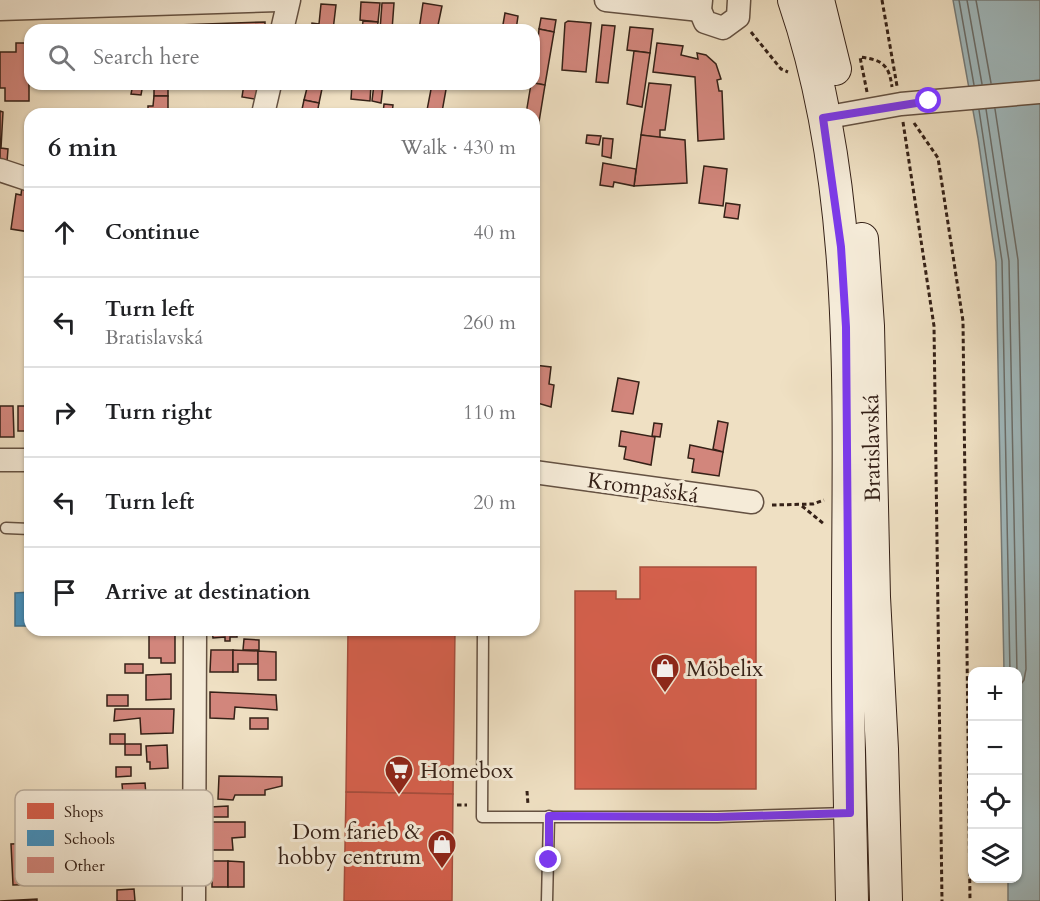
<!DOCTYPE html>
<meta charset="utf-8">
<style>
:root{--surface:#fff;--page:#f2f2f2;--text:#202124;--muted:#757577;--line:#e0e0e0}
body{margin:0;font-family:Cardo,serif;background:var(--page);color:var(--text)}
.controls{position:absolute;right:18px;bottom:18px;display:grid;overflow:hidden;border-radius:12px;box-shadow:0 2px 4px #0004}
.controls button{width:54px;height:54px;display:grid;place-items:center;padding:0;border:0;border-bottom:2px solid var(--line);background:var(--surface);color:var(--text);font:30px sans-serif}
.stop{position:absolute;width:18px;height:18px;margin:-14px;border:4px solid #7c3aed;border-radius:50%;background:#fff}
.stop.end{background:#7c3aed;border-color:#fff;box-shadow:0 2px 6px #0008}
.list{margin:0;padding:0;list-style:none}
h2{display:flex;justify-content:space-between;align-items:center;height:78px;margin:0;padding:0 24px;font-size:26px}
h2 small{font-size:20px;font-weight:400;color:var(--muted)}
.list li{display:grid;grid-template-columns:39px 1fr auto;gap:18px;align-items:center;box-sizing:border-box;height:90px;padding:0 24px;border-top:2px solid var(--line)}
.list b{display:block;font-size:22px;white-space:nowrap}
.list p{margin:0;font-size:20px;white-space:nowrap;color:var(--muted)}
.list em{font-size:20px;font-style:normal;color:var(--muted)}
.icon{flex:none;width:33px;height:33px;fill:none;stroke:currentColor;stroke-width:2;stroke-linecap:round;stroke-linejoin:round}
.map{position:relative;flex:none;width:1040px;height:901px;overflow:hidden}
.search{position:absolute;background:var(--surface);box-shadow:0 2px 4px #0004;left:24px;top:24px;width:516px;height:66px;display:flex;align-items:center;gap:15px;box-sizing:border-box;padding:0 21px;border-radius:18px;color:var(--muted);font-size:22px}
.panel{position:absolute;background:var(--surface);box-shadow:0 2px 4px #0004;left:24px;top:108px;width:516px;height:528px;border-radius:18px}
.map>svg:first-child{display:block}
</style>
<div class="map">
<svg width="1040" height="901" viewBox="0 0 1040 901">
<rect width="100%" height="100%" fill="#efe0c3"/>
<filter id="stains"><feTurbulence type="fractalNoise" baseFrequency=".00333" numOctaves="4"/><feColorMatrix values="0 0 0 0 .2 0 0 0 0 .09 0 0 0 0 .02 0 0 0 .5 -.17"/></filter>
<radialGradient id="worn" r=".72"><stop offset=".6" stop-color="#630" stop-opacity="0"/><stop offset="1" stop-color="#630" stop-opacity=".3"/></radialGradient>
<path fill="#a0babf" stroke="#757d7c" stroke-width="1.5" d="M953 0H1040V901H1008V879L1018 878V672L1004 671 996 262 978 138Z"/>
<g fill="#d6604d" stroke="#a64d3d" stroke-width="1.5">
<path d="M640 567H756V789H575V591H616V599H640Z"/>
<path d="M348 630H455L453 794 346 792Z"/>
<path d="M346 792 453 794 452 901H344Z"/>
</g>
<path fill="#4393c3" stroke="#3f718f" stroke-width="1.5" d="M30 592V626H15V593Z"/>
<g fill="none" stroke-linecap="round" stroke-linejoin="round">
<g stroke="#6a6e6b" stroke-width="1.5">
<path d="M959 0 974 85"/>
<path d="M967 0 982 84"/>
<path d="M976 0 991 83"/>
<path d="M986 109 1009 261 1017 672"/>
<path d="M995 109 1018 260 1026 669 1024 680 1018 688"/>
<path d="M979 110 1002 261 1010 672"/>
</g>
</g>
<g fill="#d2867c" stroke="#352117" stroke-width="1.5">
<path d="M361 2 380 3 378 22 360 20Z"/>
<path d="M382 3H394L392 30H380Z"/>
<path d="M423 3 442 6 437 30H419Z"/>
<path d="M321 4 336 5 333 30H311L312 23 319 24Z"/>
<path d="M505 13 518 16 516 30H502Z"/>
<path d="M541 18 556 20 554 32 539 29Z"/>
<path d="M363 21 378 22 377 30H362Z"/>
<path d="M568 21 591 23 586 72 562 70 565 23Z"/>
<path d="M265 22V28L271 30H177V25Z"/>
<path d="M602 25 615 26 608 83 596 82Z"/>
<path d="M154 27H167L168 30H154Z"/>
<path d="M630 27 653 29 650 53 627 50Z"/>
<path d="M539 29 554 32 545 85 534 83Z"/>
<path d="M16 43H29V101H5V88H0V52H16Z"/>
<path d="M657 43 683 46 681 55 698 59 697 53 706 55 716 64 721 79 717 80 719 91H722L724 139 698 141 695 77 653 72Z"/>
<path d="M634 51 650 53 642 107 627 104Z"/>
<path d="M534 83 545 85 538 128H534V114H526L531 84Z"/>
<path d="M649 83 671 85 665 130H660V138L641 135Z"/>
<path d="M133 84H143L141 95 131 94Z"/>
<rect x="154" y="84" width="14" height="12"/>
<path d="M244 84H263L260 100 242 97Z"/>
<path d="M308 84H323L319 103 304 100Z"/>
<path d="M352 84H371L370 101 351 99Z"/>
<path d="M374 84 383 86 381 103 372 101Z"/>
<path d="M432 84H447L442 112 427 110Z"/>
<path d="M154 96H168V111L148 110V106H153Z"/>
<path d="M304 100 319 103 317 114H301Z"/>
<path d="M384 104 393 105 392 114H383Z"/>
<path d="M148 110 168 111V114H148Z"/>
<path d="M353 110 367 112V114H352Z"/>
<path d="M0 111 3 112 1 148 8 149 7 162 0 161Z"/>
<path d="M534 128H539L537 137 534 136Z"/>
<path d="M587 135 601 136 599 145 586 143Z"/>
<path d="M641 135 685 140 687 183 634 186Z"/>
<path d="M603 138 613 139 611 158 602 156Z"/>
<path d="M603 163 636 169 634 186 614 182 613 187 600 185Z"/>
<path d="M704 166 727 169 723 206 699 203Z"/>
<path d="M22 186 30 188V232L11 229 16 194 21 195Z"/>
<path d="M726 203 740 205 738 219 724 217Z"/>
<path d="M534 365 551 367 549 384 554 385 551 407 534 402Z"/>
<path d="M618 378 639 382 633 414 612 411Z"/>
<path d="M0 406H13L14 437H0Z"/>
<rect x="18" y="406" width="12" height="25"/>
<path d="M718 421 728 423 723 452 713 449Z"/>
<path d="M654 423 662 424 660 437 652 436Z"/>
<path d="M621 431 655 437 651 465 624 459 626 447 619 446Z"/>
<path d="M690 445 723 452 719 476 692 472 694 459 688 458Z"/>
<path d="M137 630H175V663H161V658H149V635H137Z"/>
<path d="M212 630H237V637H230V641H225V637L213 638Z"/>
<path d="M244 639 259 640V650H243Z"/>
<path d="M211 650H233V672H210Z"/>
<path d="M233 650 258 651V664H238V672H233Z"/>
<path d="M258 651 276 652V680H258Z"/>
<rect x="125" y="664" width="18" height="9"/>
<path d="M171 674V699L146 700V675Z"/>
<path d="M210 692 276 695 277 710 235 707 234 719 210 718Z"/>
<rect x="107" y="695" width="21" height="11"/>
<path d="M115 709H174L173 733 141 734 140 718 114 721Z"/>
<rect x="250" y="718" width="18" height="11"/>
<rect x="110" y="734" width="15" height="10"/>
<rect x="125" y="744" width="16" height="11"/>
<path d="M167 745 168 768 150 769V762H147L146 746Z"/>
<path d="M116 767H131V776L116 777Z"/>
<path d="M219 776 282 777V786L265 790V795H235L233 800 218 799Z"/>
<path d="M145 783 146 795 142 796V808L135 807V818H143L144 829 105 828V812L119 811V795H123L122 784Z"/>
<path d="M228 806V817H210V807Z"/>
<path d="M212 822H245V837L232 838 233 850H212V835L209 832Z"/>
<path d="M41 843V862H48L49 884 13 885 11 844Z"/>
<rect x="212" y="861" width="16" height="26"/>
<path d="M228 861 244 862V887H228Z"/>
<path d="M134 889 135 901H117V890Z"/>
<path d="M37 899V901H0Z"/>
</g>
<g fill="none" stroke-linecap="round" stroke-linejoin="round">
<g stroke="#645142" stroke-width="13">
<g id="lane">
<path d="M6 528 30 529"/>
<path d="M483 630 482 817H717L847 813"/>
<path d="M547 901 549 816"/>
</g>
</g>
<g stroke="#645142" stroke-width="25">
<g id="street">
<path d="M606 0 700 10"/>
<path d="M701 0 700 10 705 22 723 28 738 17 739 0"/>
<path d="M0 9 278 0"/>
<path d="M282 30 289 0"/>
<path d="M263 114 270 84"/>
<path d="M823 118 901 104 1040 92"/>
<path d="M0 170 30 180"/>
<path d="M0 460H30"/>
<path d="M534 472 752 502"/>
<path d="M194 901 195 630"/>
</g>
</g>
<g stroke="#352117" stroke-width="34">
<g id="secondary">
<path d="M794 0C859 189 848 408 848 605 847 704 850 802 852 901"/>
<path d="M818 0 835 69"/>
<path d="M862 239 868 326 874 597 882 749 886 901"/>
</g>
</g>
<g stroke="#352117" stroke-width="3" stroke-dasharray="4.5 3" stroke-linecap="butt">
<path d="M882 0 897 86"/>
<path d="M751 32 781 69 788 72"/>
<path d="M867 92 860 57C882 60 889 64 892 87"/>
<path d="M903 122 934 326 942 901"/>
<path d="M914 123 938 158 963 321 970 901"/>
<path d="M772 505 813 504 824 500"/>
<path d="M802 506 824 524"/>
<path d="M527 791 528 805"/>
<path d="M457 805H467"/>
</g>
<use href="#lane" stroke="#f5ebd8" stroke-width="10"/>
<use href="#street" stroke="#f5ebd8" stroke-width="22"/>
<use href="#secondary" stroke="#f5ebd8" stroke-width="32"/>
</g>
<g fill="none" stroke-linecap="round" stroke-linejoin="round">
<path stroke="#7c3aed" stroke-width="8" d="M549 860V816L717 817 850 813 846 327 841 247 823 118 929 101"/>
</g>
<defs>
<g id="shop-pin" transform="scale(1.5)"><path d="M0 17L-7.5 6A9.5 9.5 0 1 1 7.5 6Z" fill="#8f2418" stroke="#f5ebd8"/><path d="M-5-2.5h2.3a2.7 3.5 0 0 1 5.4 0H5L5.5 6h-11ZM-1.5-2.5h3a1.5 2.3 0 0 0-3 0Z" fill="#fff"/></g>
<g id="supermarket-pin" transform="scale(1.5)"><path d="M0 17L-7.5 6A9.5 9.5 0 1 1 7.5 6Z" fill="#8f2418" stroke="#f5ebd8"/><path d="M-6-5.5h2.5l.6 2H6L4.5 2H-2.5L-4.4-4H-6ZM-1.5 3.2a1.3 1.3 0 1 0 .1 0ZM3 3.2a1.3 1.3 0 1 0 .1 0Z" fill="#fff"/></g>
</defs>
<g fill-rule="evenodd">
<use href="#shop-pin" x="665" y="668"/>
<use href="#supermarket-pin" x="399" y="770"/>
<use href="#shop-pin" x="442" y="844"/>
</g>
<g text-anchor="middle" stroke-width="6" stroke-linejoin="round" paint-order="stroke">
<g font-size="22" fill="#352117" stroke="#f5ebd8">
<text transform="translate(871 448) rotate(-91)" y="8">Bratislavská</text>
<text transform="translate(643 487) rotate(8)" y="8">Krompašská</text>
</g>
<g font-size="22" fill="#352117" stroke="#f5ebd8" text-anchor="start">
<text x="686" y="676">Möbelix</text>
<text x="420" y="778">Homebox</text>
<text x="421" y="839" text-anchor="end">Dom farieb &amp;<tspan x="421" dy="25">hobby centrum</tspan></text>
</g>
</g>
<rect x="15" y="790" width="198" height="96" rx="9" fill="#f5ebd8" stroke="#bbae9e" stroke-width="1.5"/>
<rect x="27" y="803" width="27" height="16" fill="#d6604d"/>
<rect x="27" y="830" width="27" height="16" fill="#4393c3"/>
<rect x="27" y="857" width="27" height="16" fill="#d2867c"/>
<g font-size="16" fill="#352117">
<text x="64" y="817">Shops</text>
<text x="64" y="844">Schools</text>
<text x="64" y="871">Other</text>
</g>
<rect width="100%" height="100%" filter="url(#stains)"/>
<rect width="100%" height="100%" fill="url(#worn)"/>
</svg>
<div class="controls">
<button>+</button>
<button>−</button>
<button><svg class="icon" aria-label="locate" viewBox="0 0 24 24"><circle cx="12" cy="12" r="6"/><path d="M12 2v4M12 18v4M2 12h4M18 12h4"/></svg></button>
<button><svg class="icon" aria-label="layers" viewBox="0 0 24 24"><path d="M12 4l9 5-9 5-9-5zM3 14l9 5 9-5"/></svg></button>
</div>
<div class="stop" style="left:929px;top:101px"></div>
<div class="stop end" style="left:549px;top:860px"></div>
<div class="search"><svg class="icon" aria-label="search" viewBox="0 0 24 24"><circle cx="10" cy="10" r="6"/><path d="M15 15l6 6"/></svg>Search here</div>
<section class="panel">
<h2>6 min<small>Walk · 430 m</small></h2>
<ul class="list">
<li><svg class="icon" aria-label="ahead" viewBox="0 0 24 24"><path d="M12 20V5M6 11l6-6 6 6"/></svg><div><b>Continue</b></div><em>40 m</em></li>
<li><svg class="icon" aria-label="left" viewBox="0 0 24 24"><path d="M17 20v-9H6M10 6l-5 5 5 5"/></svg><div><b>Turn left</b><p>Bratislavská</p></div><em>260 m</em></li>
<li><svg class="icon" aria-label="right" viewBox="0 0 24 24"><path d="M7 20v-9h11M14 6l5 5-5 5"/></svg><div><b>Turn right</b></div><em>110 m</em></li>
<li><svg class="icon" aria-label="left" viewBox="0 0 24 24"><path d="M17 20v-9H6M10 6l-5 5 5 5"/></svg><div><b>Turn left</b></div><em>20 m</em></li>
<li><svg class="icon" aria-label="arrive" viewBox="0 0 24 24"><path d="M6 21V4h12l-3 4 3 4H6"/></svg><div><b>Arrive at destination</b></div></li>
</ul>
</section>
</div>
